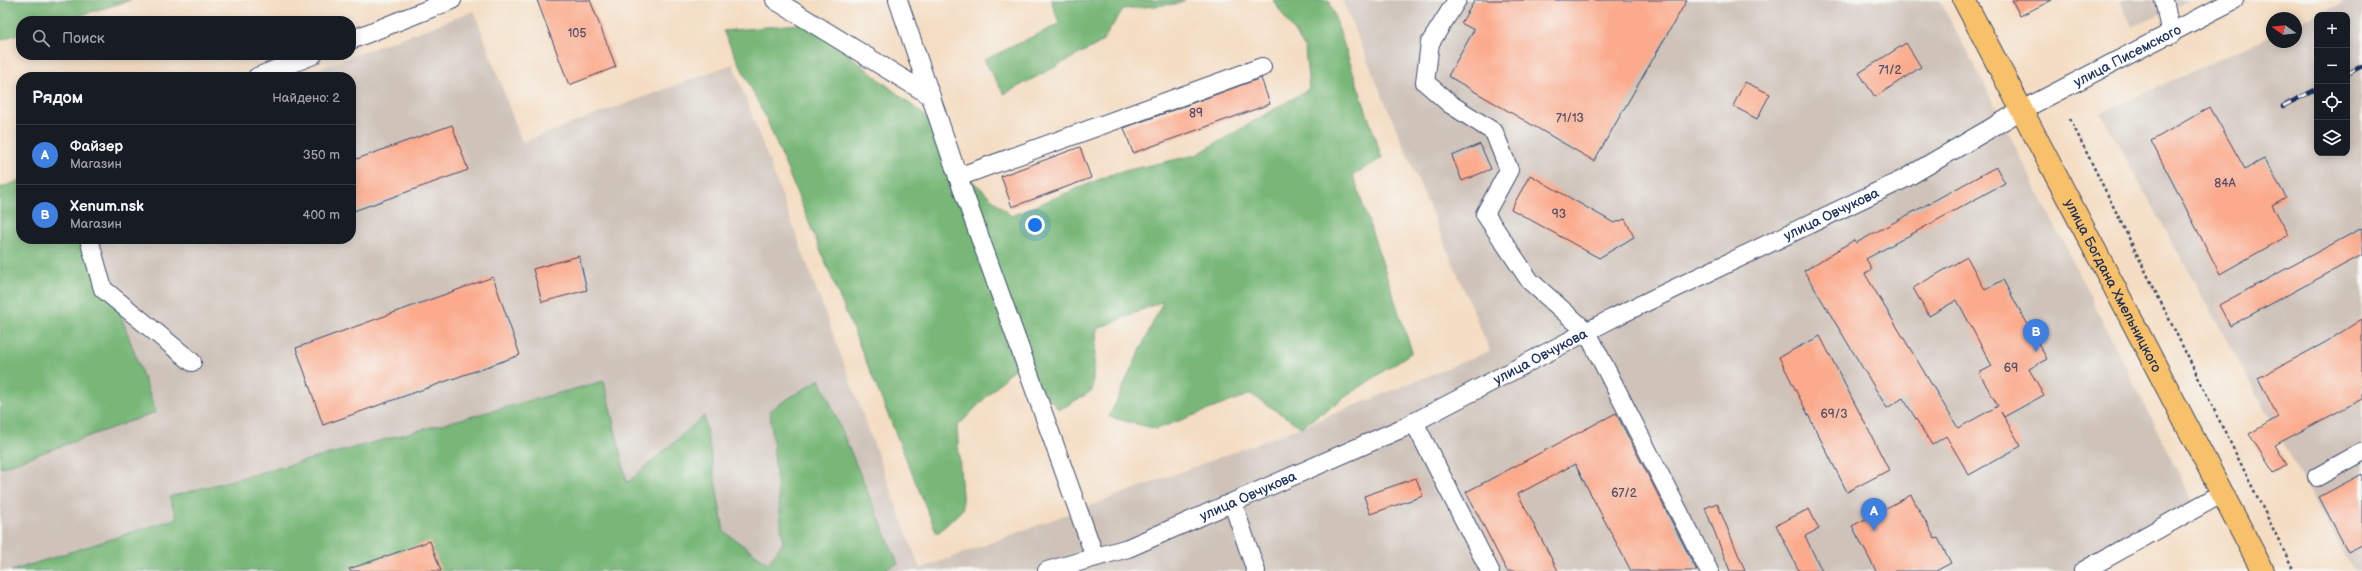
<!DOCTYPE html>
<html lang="ru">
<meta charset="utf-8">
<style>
:root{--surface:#171b24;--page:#20242c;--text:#f1f3f6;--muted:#9ea1a6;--line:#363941;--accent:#c8321e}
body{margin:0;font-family:"Balsamiq Sans",sans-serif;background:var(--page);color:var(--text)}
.controls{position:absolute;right:12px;top:12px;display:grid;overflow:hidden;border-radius:8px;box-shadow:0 2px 10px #0003}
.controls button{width:36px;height:36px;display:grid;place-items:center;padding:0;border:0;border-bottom:1px solid var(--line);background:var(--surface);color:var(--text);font:20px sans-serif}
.compass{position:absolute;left:2266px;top:12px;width:36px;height:36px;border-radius:50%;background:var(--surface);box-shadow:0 2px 10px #0003;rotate:284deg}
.you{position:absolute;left:1035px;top:225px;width:14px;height:14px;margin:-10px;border:3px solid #fff;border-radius:50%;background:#1a73e8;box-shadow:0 0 0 6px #1a73e833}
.badge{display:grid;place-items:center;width:26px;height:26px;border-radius:50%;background:var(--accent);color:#fff;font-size:13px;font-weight:700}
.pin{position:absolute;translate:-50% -33px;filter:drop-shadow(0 1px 2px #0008)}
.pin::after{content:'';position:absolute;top:21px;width:14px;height:12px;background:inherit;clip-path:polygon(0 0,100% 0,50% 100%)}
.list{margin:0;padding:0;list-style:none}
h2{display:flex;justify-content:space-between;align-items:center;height:52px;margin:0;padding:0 16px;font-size:17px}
h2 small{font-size:13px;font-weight:400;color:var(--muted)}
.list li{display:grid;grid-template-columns:26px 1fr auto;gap:12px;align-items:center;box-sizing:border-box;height:60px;padding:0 16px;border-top:1px solid var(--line)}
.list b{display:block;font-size:15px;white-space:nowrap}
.list p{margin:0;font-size:13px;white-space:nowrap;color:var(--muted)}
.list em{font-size:13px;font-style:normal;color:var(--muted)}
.icon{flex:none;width:22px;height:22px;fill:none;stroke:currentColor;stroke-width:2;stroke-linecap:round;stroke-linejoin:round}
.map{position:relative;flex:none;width:2362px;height:571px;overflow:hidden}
.search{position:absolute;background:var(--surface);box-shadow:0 2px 10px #0003;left:16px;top:16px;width:340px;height:44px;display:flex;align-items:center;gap:10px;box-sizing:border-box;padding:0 14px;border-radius:16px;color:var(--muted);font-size:15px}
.panel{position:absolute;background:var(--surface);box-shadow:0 2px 10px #0003;left:16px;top:72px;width:340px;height:172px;border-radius:16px}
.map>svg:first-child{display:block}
</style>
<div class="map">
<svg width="2362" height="571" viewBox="0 0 2362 571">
<rect width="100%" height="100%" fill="#f6f6f2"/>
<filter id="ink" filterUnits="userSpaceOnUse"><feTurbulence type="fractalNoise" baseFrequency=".025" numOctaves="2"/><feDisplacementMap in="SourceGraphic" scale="8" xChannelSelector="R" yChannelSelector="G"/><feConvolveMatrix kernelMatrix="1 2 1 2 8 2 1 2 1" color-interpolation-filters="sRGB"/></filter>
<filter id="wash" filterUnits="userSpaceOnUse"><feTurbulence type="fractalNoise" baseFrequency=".012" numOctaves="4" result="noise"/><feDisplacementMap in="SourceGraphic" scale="16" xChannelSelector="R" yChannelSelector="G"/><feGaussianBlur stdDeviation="0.9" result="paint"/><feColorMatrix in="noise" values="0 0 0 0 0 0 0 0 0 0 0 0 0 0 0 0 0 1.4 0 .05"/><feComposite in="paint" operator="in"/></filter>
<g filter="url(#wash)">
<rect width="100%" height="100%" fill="#f4ddc3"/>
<g fill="#cec2b9" fill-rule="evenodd">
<path d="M1342 0H1939L1981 78 2199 514 2089 571H0V188L21 180V239H351V77H297L474 11 522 142 733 64 920 569 1301 427 1490 351Z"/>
<path d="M2120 0H2190L2132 27Z"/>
<path d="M2349 0H2362V571H2354L2101 113 2272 35V42H2296V24ZM2317 15H2347V153H2317Z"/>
</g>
<g fill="#78b778" stroke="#4a736b">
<path d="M0 0H131L62 21H21V33L0 40Z"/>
<path d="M1051 0H1185L1175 4 1123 9 1102 42 1004 94 984 60 1059 24Z"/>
<path d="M1273 0H1329L1382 158 1353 175 1412 352 1301 427 1251 394 1157 429 1109 417 1163 301 1097 329 1092 391 1059 410 1019 363 957 427 963 509 937 534 766 118 723 31 809 23 925 116 965 174 1011 216 1115 173 1196 155 1309 89 1305 48Z"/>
<path d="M21 180V239H93L156 412 0 468V188Z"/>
<path d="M820 379 898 564 878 571H11L177 518 169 497 604 381 627 483 704 416 724 532 768 563 783 543 770 410Z"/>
</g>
<g id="blocks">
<g fill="#fbaa8c">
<path d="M537 0H590L616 67 569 85Z"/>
<path d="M1475 0H1687L1594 161 1448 76 1474 30 1461 23Z"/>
<path d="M2012 0H2052L2020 16Z"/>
<path d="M1906 43 1921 67 1875 97 1859 73Z"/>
<path d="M1261 78 1270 104 1133 153 1124 128Z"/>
<path d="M1745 82 1770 94 1757 119 1733 106Z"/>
<path d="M2210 107 2245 169 2264 159 2286 197 2272 205 2289 235 2220 274 2151 141Z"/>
<path d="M452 125 468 170 351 212V161Z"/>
<path d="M1480 144 1491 169 1462 181 1452 156Z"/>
<path d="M1080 147 1091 178 1012 207 1001 176Z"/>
<path d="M1996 167 2005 183 1866 259 1872 269 1865 274 1958 428 1998 406 1979 373 1992 366 1957 300 1929 316 1913 288 1967 257 1985 290 2003 280 2047 359 2029 369 2044 395 2004 417 2001 412 2021 446 1969 475 1946 436 1932 445 1903 398 1887 408 1804 271 1854 240 1856 243Z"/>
<path d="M1530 175 1614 223 1625 219 1634 237 1599 258 1511 209Z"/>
<path d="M2362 228V255L2230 326 2219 305Z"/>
<path d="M579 256 587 290 542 302 533 269Z"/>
<path d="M493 277 520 355 323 425 296 348Z"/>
<path d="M2362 319V399L2275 445 2287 465 2274 473 2249 434 2278 417 2258 378 2326 342Z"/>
<path d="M1820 336 1889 470 1847 492 1779 357Z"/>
<path d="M1616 413 1697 571H1631L1575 464 1518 494 1558 571H1507L1466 492Z"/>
<path d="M2362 474V545L2348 552 2319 497Z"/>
<path d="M1416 478 1423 496 1370 514 1364 496Z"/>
<path d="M1911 495 1935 539 1938 538 1951 563 1936 571H1876L1852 526Z"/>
<path d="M1717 503 1745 571H1730L1705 508Z"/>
<path d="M1809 509 1819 529 1805 536 1822 571H1799L1776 525Z"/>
<path d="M430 541 441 571H350L349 569Z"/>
</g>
</g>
</g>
<g filter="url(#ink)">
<use href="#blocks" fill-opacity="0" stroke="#3c496d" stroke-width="1"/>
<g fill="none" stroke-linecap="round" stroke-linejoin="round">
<g stroke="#3c496d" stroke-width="20">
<g id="minor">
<path d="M775 0 931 96"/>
<path d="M898 0 958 177"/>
<path d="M1457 0 1430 43 1425 82 1450 104 1494 132 1509 170 1485 214 1530 281 1587 332 1709 571"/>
<path d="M2164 0 2171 35"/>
<path d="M351 40 452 0"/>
<path d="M257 77 313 55"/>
<path d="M89 239 103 289 192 362"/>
<path d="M1414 422 1490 571"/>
<path d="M2317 477 2362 452"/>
<path d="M1233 504 1256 571"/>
<path d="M1095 557 958 177 1262 67"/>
<path id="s1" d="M1047 571 1128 548 1405 427 1613 318 1904 179 2020 111 2234 0"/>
<path d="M2083 571 2223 493"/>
</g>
</g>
<g stroke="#3c496d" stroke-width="24">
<g id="highway">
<path id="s2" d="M1964 0 2263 571"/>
</g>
</g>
<path stroke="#3c496d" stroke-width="2.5" stroke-dasharray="3 3" stroke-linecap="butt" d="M2070 119 2294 571"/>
<use href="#minor" stroke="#fff" stroke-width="18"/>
<use href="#highway" stroke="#f7c06b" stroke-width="22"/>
<g stroke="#1b2f5e" stroke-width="4.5">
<g id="rail">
<path d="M2347 74 2362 66"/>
<path d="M2283 106 2317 89"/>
</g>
</g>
<use href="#rail" stroke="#f6f6f2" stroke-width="3" stroke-dasharray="9" stroke-linecap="butt"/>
</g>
</g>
<g text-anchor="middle" stroke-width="3" stroke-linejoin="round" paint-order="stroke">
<g font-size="12" fill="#534e6a">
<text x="577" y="37">105</text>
<text x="1890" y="74">71/2</text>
<text x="1196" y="117">89</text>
<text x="1570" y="122">71/13</text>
<text x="2225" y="187">84А</text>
<text x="1559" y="218">93</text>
<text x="2011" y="372">69</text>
<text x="1834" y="418">69/3</text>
<text x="1624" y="497">67/2</text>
</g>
<g font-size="14" fill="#1b2f5e" stroke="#f6f6f2">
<text dy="5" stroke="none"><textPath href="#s1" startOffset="1199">улица Писемского</textPath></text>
<text dy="5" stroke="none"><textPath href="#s1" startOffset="863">улица Овчукова</textPath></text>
<text dy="5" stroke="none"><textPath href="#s2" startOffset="322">улица Богдана Хмельницкого</textPath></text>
<text dy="5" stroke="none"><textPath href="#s1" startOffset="539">улица Овчукова</textPath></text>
<text dy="5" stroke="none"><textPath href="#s1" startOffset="215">улица Овчукова</textPath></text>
</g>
</g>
</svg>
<div class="controls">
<button>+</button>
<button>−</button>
<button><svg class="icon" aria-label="locate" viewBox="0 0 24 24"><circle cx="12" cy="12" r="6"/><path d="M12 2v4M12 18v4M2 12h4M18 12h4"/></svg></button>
<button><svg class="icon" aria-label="layers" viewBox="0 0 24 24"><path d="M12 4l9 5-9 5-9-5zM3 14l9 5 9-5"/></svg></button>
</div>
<svg class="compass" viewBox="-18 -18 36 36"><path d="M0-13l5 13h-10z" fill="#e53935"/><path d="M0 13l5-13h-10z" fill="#9ea1a6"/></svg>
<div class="you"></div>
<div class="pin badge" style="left:1874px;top:531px;background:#3f7fe0">A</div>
<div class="pin badge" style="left:2036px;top:352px;background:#3f7fe0">B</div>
<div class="search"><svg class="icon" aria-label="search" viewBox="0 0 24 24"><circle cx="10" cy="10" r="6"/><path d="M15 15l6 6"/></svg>Поиск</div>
<section class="panel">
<h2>Рядом<small>Найдено: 2</small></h2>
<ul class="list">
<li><span class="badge" style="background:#3f7fe0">A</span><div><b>Файзер</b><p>Магазин</p></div><em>350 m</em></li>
<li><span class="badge" style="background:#3f7fe0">B</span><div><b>Xenum.nsk</b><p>Магазин</p></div><em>400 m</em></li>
</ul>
</section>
</div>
